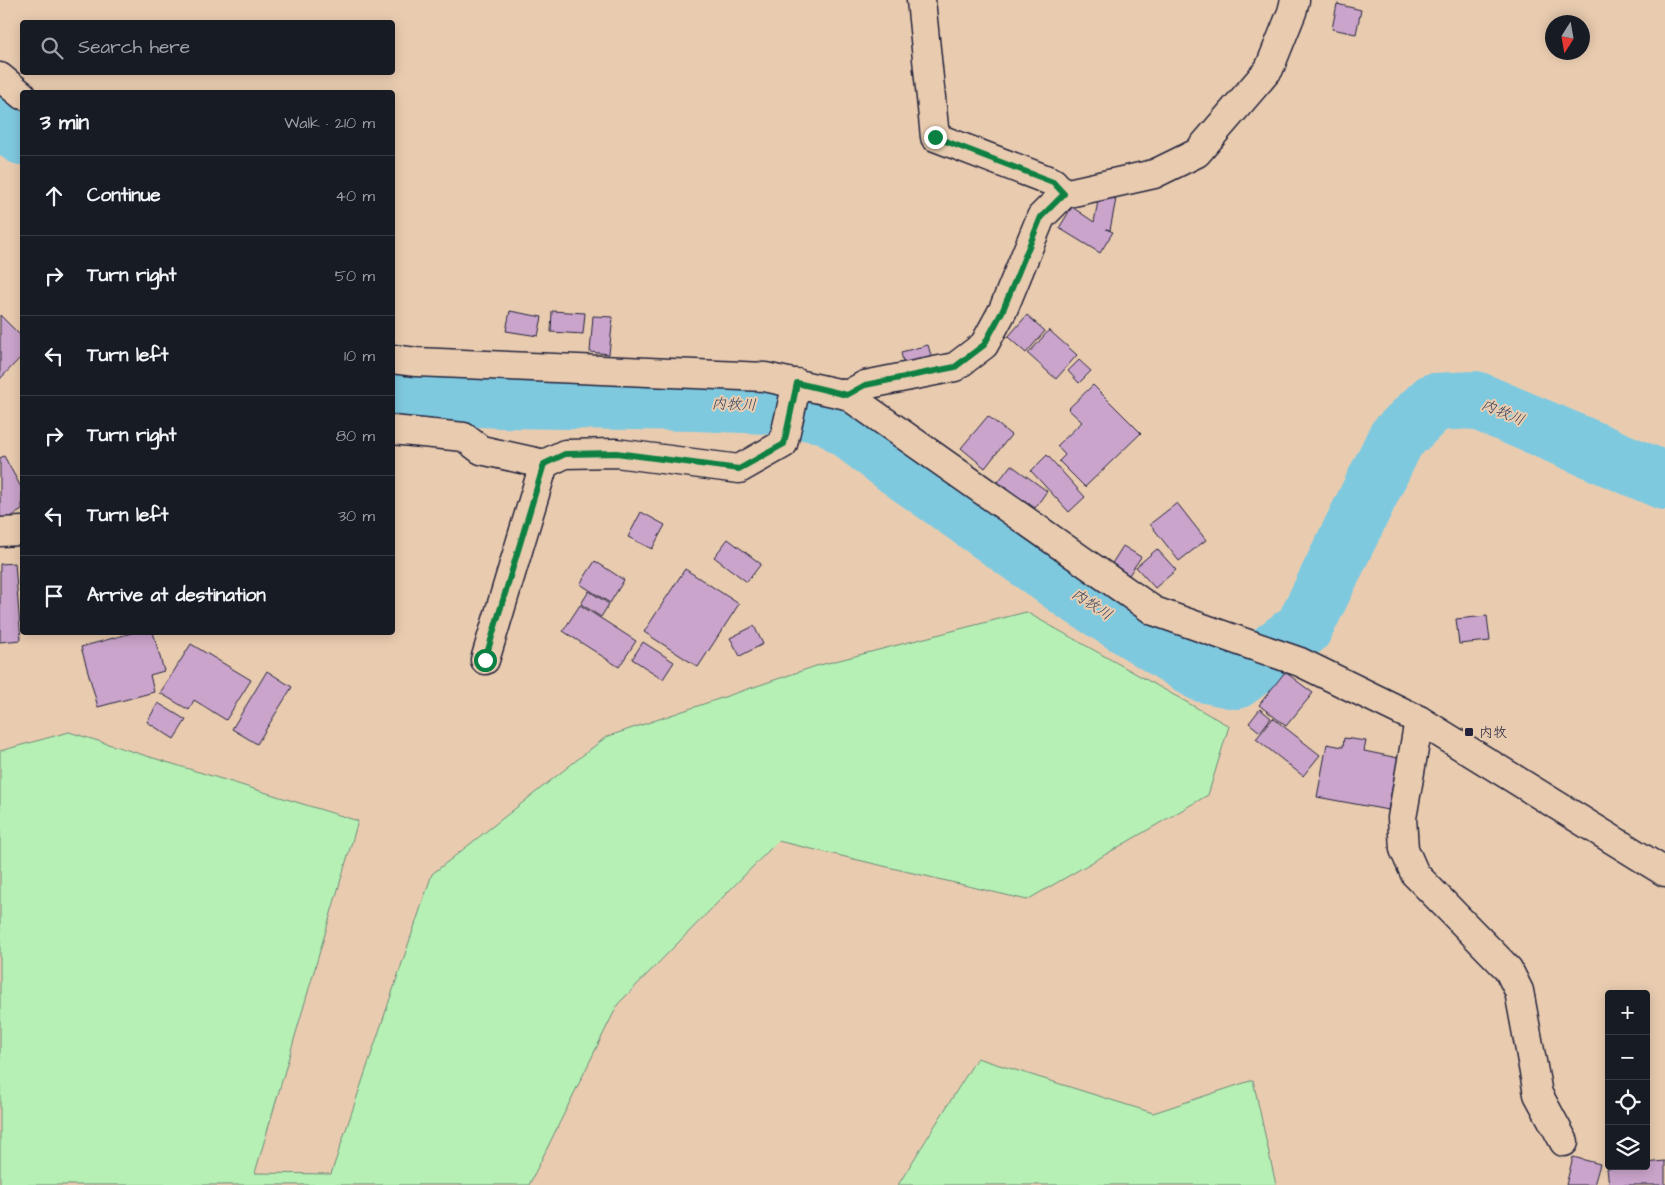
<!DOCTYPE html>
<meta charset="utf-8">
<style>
:root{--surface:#171b24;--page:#20242c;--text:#f1f3f6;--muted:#9ea1a6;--line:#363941}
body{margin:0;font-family:"Architects Daughter","Klee One",sans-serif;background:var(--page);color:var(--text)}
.controls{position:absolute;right:15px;bottom:15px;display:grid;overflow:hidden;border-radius:5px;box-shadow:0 2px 12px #0003}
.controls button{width:45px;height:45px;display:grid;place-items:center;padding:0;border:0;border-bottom:1px solid var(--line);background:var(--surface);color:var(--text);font:25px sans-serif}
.compass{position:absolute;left:1545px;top:15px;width:45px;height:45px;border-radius:50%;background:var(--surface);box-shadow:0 2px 12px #0003;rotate:191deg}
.stop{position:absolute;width:15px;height:15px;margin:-11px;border:4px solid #0b8043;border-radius:50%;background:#fff}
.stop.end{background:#0b8043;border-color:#fff;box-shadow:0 1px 5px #0008}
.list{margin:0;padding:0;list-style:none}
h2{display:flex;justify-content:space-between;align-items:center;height:65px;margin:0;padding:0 20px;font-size:21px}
h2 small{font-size:16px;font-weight:400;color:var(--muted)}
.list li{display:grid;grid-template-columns:32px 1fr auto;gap:15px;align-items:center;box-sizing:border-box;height:80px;padding:0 20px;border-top:1px solid var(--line)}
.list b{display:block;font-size:19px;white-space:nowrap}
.list em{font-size:16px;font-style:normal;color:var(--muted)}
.icon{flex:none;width:28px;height:28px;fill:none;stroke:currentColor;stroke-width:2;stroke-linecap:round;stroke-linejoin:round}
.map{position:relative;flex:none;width:1665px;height:1185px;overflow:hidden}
.search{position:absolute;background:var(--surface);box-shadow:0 2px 12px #0003;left:20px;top:20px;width:375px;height:55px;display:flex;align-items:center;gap:12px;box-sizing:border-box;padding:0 18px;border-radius:5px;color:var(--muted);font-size:19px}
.panel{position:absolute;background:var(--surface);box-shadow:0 2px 12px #0003;left:20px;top:90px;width:375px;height:545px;border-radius:5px}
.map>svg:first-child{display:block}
</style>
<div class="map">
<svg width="1665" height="1185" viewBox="0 0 1665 1185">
<rect width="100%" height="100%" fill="#e9ccb0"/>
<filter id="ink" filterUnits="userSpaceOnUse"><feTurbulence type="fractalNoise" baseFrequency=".02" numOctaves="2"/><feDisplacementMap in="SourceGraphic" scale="10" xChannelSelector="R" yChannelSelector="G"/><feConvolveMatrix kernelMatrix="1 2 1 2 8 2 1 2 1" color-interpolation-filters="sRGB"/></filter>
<g filter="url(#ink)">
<g fill="#b6f0b4" stroke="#6c8978">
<path d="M1026 612 1229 726 1208 795 1027 900 778 841 618 1004 529 1185H0V751L69 732 358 821 255 1173 331 1174 432 874 606 737 816 666Z"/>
<path d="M977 1058 1153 1113 1253 1080 1276 1185H898Z"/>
</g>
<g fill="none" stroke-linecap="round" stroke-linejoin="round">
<g stroke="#7fc9df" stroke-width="58">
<path d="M0 118 22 136"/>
<path d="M392 394 502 399 697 402 767 405 829 415 896 466 1079 596 1202 673 1236 680 1304 628 1396 439 1434 402 1475 400 1665 481"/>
</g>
</g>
<g fill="#caa4cb" stroke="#22223b">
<path d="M1337 4 1361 10 1356 34 1332 29Z"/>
<path d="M1099 196 1116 199 1110 230 1106 229 1113 232 1100 253 1059 228 1072 207 1094 222Z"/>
<path d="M510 311 542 317 538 336 506 331Z"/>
<path d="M552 311 585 313 583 334 551 332Z"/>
<path d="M0 315 22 337V356L0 379Z"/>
<path d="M1027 315 1045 331 1026 353 1008 337Z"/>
<path d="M593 316 613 317 609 354 590 352Z"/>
<path d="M1049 330 1077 355 1056 379 1028 354Z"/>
<path d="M928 345 932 359 904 367 901 352Z"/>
<path d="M1079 360 1091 371 1079 383 1068 371Z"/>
<path d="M1093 385 1141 433 1085 487 1059 461 1065 455 1057 446 1082 422 1068 409Z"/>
<path d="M988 416 1011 435 985 468 961 448Z"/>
<path d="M1047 455 1085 497 1069 512 1031 471Z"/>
<path d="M4 456 22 489V510L2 522 0 518V458Z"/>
<path d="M1011 465 1047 491 1035 508 998 482Z"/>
<path d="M1177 503 1206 540 1179 561 1150 524Z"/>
<path d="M641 512 665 525 652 549 628 537Z"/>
<path d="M728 539 761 564 747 582 714 557Z"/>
<path d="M1123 546 1141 557 1129 575 1111 565Z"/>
<path d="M1157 549 1176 570 1155 588 1136 567Z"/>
<path d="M595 561 624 580 610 603 580 584Z"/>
<path d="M15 563 21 640 0 642V564Z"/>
<path d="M685 569 739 604 698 667 644 632Z"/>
<path d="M589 591 609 604 601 617 581 604Z"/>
<path d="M580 605 636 641 619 667 563 631Z"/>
<path d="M1487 616 1490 641 1459 644 1456 619Z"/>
<path d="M754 626 763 644 740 656 730 638Z"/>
<path d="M135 632H153L164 671 150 675 154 692 98 707 81 647Z"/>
<path d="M643 642 674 662 663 679 632 659Z"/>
<path d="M191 644 251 680 226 720 194 700 189 710 160 693Z"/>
<path d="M267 671 292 687 257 744 232 729Z"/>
<path d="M1285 672 1313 693 1286 726 1259 705Z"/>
<path d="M158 703 186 720 174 739 147 722Z"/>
<path d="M1260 709 1271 718 1260 732 1249 723Z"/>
<path d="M1273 718 1320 755 1303 776 1256 739Z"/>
<path d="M1344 738 1366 741 1364 751 1398 758 1388 810 1317 797 1327 744 1343 747Z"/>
<path d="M1573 1157 1600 1164 1594 1185H1566Z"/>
<path d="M1665 1161V1185H1609L1607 1168 1646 1166V1163Z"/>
</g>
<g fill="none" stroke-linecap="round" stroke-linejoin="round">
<g stroke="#22223b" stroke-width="31">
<g id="minor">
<path d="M921 0 935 137 1053 182 1064 194"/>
<path d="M847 395 865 385 955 367 984 345 1003 310 1041 217 1064 194 1154 174 1197 153 1269 69 1292 12 1295 0"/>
<path d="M392 430 464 437 481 450 544 464"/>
<path d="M0 532 22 531"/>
<path d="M1251 645 1300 662 1419 720 1665 872"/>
<path d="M485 660 544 464 565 454 616 453 739 469 783 444 797 383"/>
<path d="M1419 720 1402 818 1404 849 1415 874 1508 969 1519 991 1538 1094 1564 1142"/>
</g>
</g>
<g stroke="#22223b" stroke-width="31">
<g id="tertiary">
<path d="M0 77 22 95"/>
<path d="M392 359 416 362 765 377 847 395 1154 611 1251 645"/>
</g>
</g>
<use href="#minor" stroke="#e9ccb0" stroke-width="28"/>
<use href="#tertiary" stroke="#e9ccb0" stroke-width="28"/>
</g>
</g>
<g fill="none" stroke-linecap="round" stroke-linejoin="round" filter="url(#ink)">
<path stroke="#0b8043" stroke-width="6" d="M485 660 544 464 565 454 616 453 739 469 784 444 797 383 847 395 865 385 955 367 984 345 1003 310 1041 217 1064 194 1053 182 935 137"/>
</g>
<rect fill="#22223b" stroke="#e9ccb0" stroke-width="2" x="1464" y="727" width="10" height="10" rx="2.5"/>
<g text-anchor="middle" stroke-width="4" stroke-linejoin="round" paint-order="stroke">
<g font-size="14" fill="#22223b" stroke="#e9ccb0" text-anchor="start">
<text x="1479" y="737">内牧</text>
</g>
<g font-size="15" font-style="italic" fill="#35435c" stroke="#e9ccb0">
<text transform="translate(734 404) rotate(2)" y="5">内牧川</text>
<text transform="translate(1503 412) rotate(23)" y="5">内牧川</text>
<text transform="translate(1092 604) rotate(33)" y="5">内牧川</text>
</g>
</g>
</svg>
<div class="controls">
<button>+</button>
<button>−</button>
<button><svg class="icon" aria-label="locate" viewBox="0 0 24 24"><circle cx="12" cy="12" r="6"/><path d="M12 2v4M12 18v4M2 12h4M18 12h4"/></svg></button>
<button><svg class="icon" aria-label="layers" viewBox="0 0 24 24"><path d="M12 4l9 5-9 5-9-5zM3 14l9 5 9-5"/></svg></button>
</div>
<svg class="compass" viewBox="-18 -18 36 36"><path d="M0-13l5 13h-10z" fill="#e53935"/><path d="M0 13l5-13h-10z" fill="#9ea1a6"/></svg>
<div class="stop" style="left:485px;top:660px"></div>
<div class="stop end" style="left:935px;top:137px"></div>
<div class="search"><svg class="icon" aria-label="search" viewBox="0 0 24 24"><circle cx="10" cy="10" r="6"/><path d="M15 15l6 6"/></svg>Search here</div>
<section class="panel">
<h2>3 min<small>Walk · 210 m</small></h2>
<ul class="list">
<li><svg class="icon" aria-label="ahead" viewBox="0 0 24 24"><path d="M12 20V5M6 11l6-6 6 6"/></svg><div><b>Continue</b></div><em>40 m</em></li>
<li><svg class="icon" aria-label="right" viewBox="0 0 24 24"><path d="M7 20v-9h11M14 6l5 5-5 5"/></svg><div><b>Turn right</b></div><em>50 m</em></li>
<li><svg class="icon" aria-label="left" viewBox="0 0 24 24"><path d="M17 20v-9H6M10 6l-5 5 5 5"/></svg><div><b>Turn left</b></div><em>10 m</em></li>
<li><svg class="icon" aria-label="right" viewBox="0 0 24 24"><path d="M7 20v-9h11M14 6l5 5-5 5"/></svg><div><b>Turn right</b></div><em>80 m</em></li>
<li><svg class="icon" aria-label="left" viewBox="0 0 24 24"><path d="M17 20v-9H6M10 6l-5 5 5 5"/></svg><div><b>Turn left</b></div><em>30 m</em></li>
<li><svg class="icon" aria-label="arrive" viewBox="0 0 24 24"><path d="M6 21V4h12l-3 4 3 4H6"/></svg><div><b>Arrive at destination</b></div></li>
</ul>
</section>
</div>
